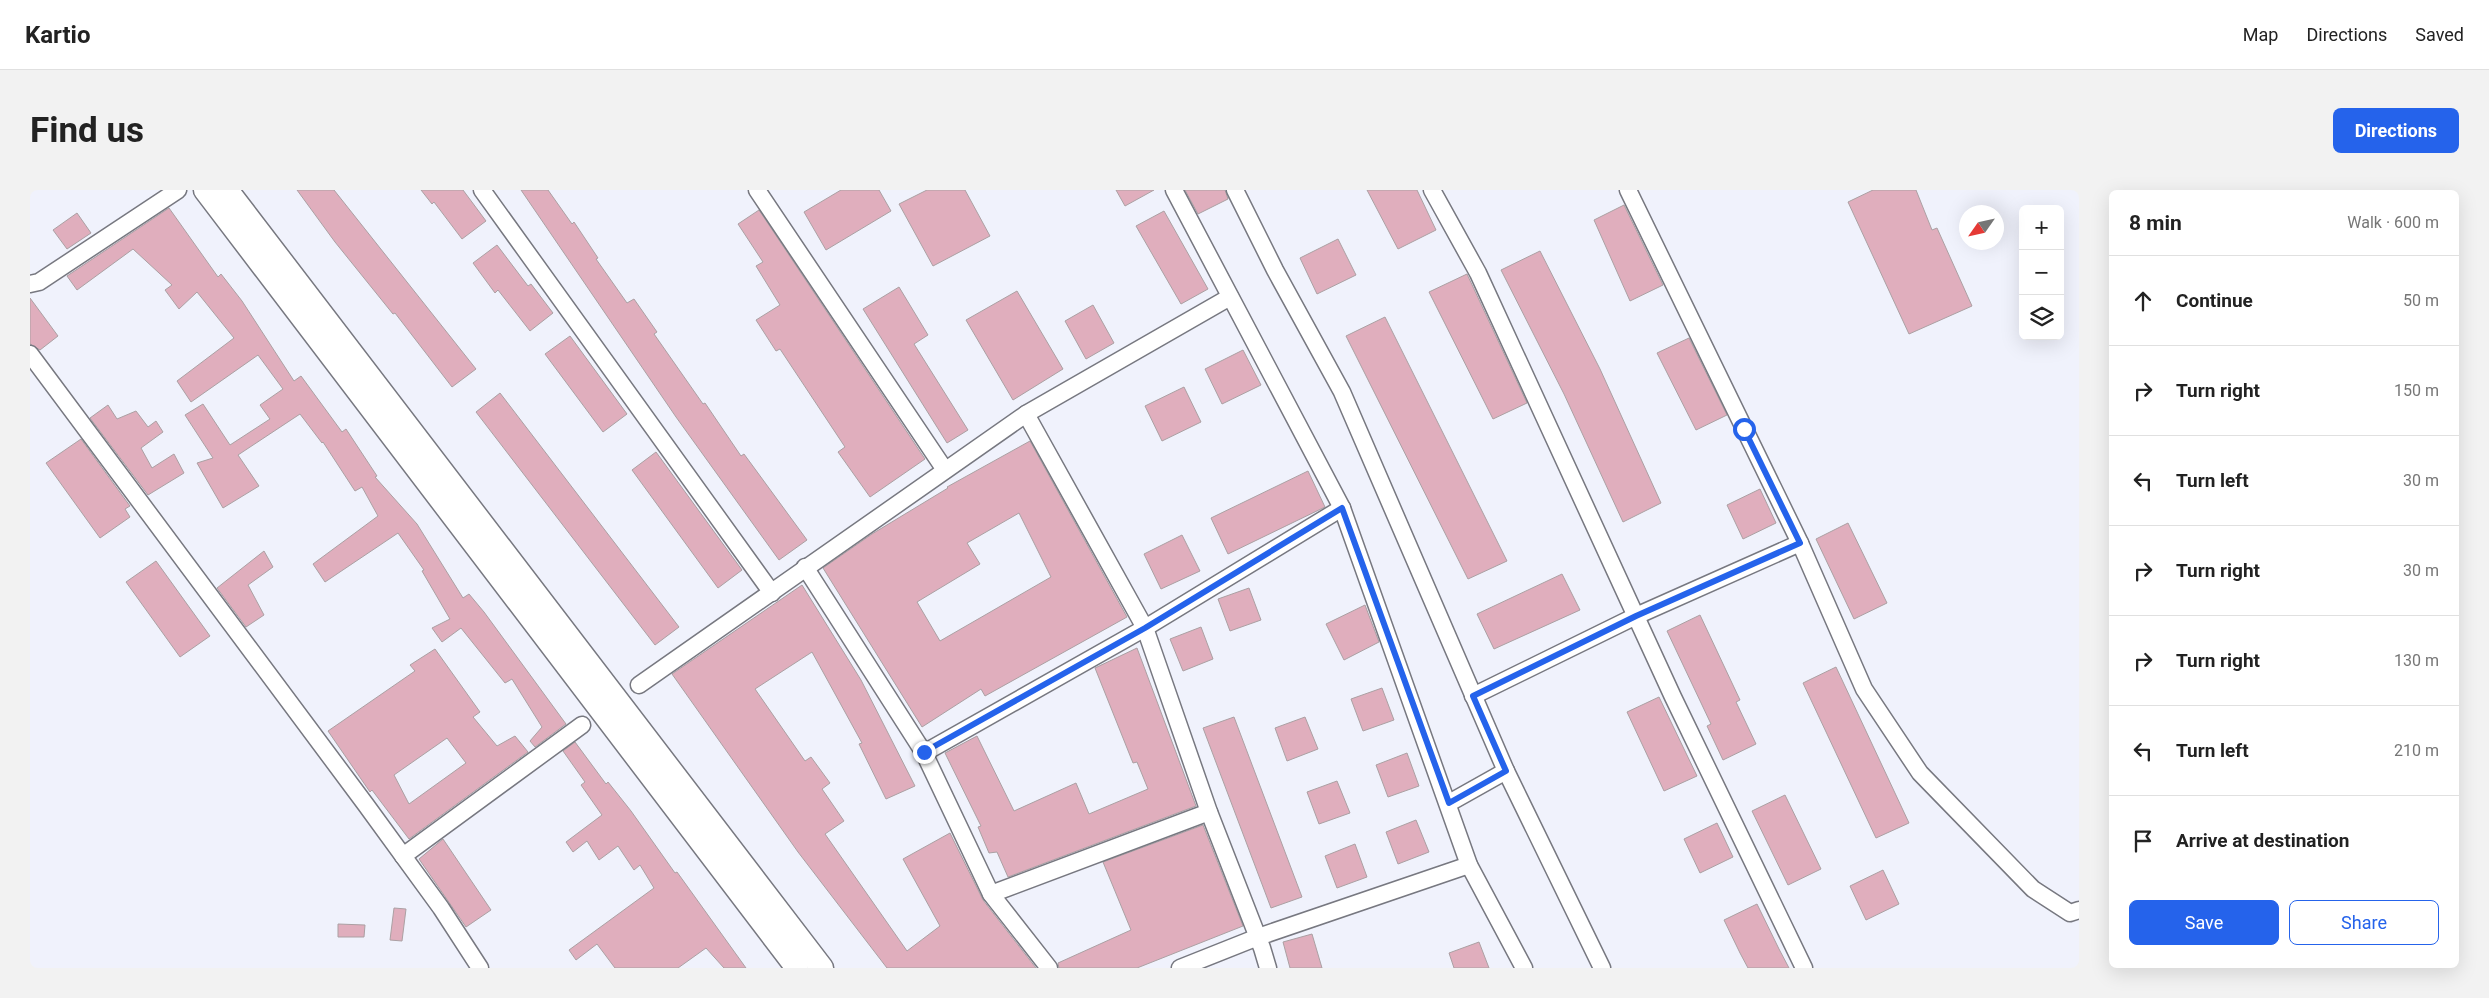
<!DOCTYPE html>
<meta charset="utf-8">
<style>
:root{--surface:#fff;--page:#f2f2f2;--text:#222;--muted:#767676;--line:#e0e0e0;--accent:#2563eb}
body{margin:0;font-family:Roboto,sans-serif;background:var(--page);color:var(--text)}
.controls{position:absolute;right:15px;top:15px;display:grid;overflow:hidden;border-radius:8px;box-shadow:0 5px 20px #0002}
.controls button{width:45px;height:45px;display:grid;place-items:center;padding:0;border:0;border-bottom:1px solid var(--line);background:var(--surface);color:var(--text);font:25px sans-serif}
.compass{position:absolute;left:1929px;top:15px;width:45px;height:45px;border-radius:50%;background:var(--surface);box-shadow:0 5px 20px #0002;rotate:236deg}
.stop{position:absolute;width:15px;height:15px;margin:-11px;border:4px solid #2563eb;border-radius:50%;background:#fff}
.stop.end{background:#2563eb;border-color:#fff;box-shadow:0 1px 5px #0008}
.list{margin:0;padding:0;list-style:none}
h2{display:flex;justify-content:space-between;align-items:center;height:65px;margin:0;padding:0 20px;font-size:21px}
h2 small{font-size:16px;font-weight:400;color:var(--muted)}
.list li{display:grid;grid-template-columns:32px 1fr auto;gap:15px;align-items:center;box-sizing:border-box;height:90px;padding:0 20px;border-top:1px solid var(--line)}
.list b{display:block;font-size:19px;white-space:nowrap}
.list em{font-size:16px;font-style:normal;color:var(--muted)}
.actions{display:flex;gap:10px;padding:15px 20px}
.actions a{flex:1;padding:11px 0;border:1px solid var(--accent);border-radius:8px;text-align:center;font-size:18px;color:var(--accent)}
.actions .main{background:var(--accent);color:#fff}
.icon{flex:none;width:28px;height:28px;fill:none;stroke:currentColor;stroke-width:2;stroke-linecap:round;stroke-linejoin:round}
.map{position:relative;flex:none;width:2049px;height:778px;overflow:hidden;border-radius:8px}
header{display:flex;align-items:center;gap:30px;box-sizing:border-box;height:70px;padding:0 25px;background:var(--surface);border-bottom:1px solid var(--line)}
header strong{font-size:24px}
nav{display:flex;gap:28px;margin-inline-start:auto;font-size:18px}
.intro{display:flex;align-items:center;justify-content:space-between;box-sizing:border-box;height:120px;padding:0 30px}
h1{margin:0;font-size:35px}
.button{padding:12px 22px;border-radius:8px;background:var(--accent);color:#fff;font-size:18px;font-weight:700}
main{display:flex;gap:30px;padding:0 30px}
aside{flex:1;background:var(--surface);border-radius:8px;box-shadow:0 5px 20px #0002}
.map>svg:first-child{display:block}
</style>
<header>
<strong>Kartio</strong>
<nav><a>Map</a><a>Directions</a><a>Saved</a></nav>
</header>
<div class="intro"><h1>Find us</h1><a class="button">Directions</a></div>
<main>
<div class="map">
<svg width="2049" height="778" viewBox="0 0 2049 778">
<rect width="100%" height="100%" fill="#f0f2fc"/>
<g fill="#e0aebd" stroke="#aba0a3" fill-rule="evenodd">
<path d="M267 0H304L446 179 422 197 365 123 363 124 305 52Z"/>
<path d="M391 0H433L456 31 432 49 404 12 402 14Z"/>
<path d="M491 0H518L542 34 544 32 568 68 566 69 597 113 604 109 627 142 624 144 673 214 675 213 711 266 714 264 777 350 749 370 646 227Z"/>
<path d="M811 0H849L861 21 796 60 774 22Z"/>
<path d="M897 0H935L960 46 903 76 869 14Z"/>
<path d="M1086 0H1124L1095 16Z"/>
<path d="M1155 0H1195L1198 9 1168 24Z"/>
<path d="M1337 0H1387L1406 40 1368 59Z"/>
<path d="M1843 0H1886L1902 40 1907 38 1942 116 1879 144 1818 12Z"/>
<path d="M1594 15 1633 95 1600 111 1564 30Z"/>
<path d="M139 18 188 87 191 84 212 111 264 191 271 186 312 242 316 239 347 286 345 287 387 334 433 408 439 404 454 422 536 534 505 557 500 551 512 537 482 489 475 493 431 438 412 452 402 438 420 429 392 381 394 380 368 343 295 392 283 374 348 326 332 297 325 301 293 252 292 253 270 224 208 265 229 296 193 318 167 273 183 268 155 225 173 214 200 255 240 229 230 215 253 199 228 165 161 212 147 191 204 148 167 102 149 119 135 100 142 95 103 59 47 100 37 86Z"/>
<path d="M729 20 895 269 840 307 808 262 815 257 750 159 746 161 726 130 750 115 726 76 733 72 708 34Z"/>
<path d="M1134 21 1178 99 1151 114 1106 36Z"/>
<path d="M47 23 61 43 37 59 23 40Z"/>
<path d="M1308 49 1326 85 1287 104 1270 68Z"/>
<path d="M467 55 498 96 501 94 523 123 500 141 468 100 465 103 443 73Z"/>
<path d="M1510 61 1570 179 1631 313 1593 332 1534 204 1471 80Z"/>
<path d="M1437 84 1497 213 1463 229 1399 102Z"/>
<path d="M869 97 898 145 884 154 938 240 917 253 833 119Z"/>
<path d="M987 101 1033 179 983 210 936 130Z"/>
<path d="M0 108 28 146 10 160 0 154Z"/>
<path d="M1063 115 1084 153 1056 169 1035 131Z"/>
<path d="M1355 127 1477 371 1438 389 1316 146Z"/>
<path d="M540 146 597 224 573 242 515 164Z"/>
<path d="M1659 148 1697 225 1666 240 1627 163Z"/>
<path d="M1213 160 1231 195 1192 214 1175 179Z"/>
<path d="M1154 197 1171 232 1132 251 1115 216Z"/>
<path d="M470 203 649 437 625 455 446 222Z"/>
<path d="M78 215 87 229 106 221 118 237 126 231 133 242 111 258 122 278 144 264 154 283 118 305 60 228Z"/>
<path d="M51 249 100 316 95 319 100 327 70 348 16 273Z"/>
<path d="M1000 251 1097 427 955 506 951 499 892 537 793 378 842 344 918 298 917 297ZM989 323 1021 387 910 451 887 412 950 374 937 353Z"/>
<path d="M626 262 712 380 688 398 602 280Z"/>
<path d="M1278 281 1295 317 1198 364 1181 328Z"/>
<path d="M1730 299 1746 333 1713 349 1697 315Z"/>
<path d="M1818 333 1857 413 1824 429 1786 349Z"/>
<path d="M1152 345 1170 381 1131 399 1114 364Z"/>
<path d="M234 361 243 377 218 395 234 425 216 437 187 398Z"/>
<path d="M126 371 180 446 150 467 96 392Z"/>
<path d="M1532 384 1550 420 1464 459 1447 424Z"/>
<path d="M772 395 831 490 885 596 856 609 829 554 832 553 782 462 725 499 775 571 781 567 800 593 792 599 814 631 795 644 877 761 910 736 873 669 920 643 953 710 1006 778H857L768 662 642 484Z"/>
<path d="M1219 398 1231 430 1200 441 1188 409Z"/>
<path d="M1335 415 1349 452 1314 470 1296 434Z"/>
<path d="M1670 425 1710 510 1706 512 1726 554 1693 570 1677 536 1681 534 1637 441Z"/>
<path d="M1171 437 1183 469 1153 481 1140 449Z"/>
<path d="M1107 458 1166 616 978 687 967 662 959 663 948 637 951 636 915 563 947 546 984 621 1046 593 1059 624 1118 599 1107 572 1103 573 1065 478Z"/>
<path d="M405 459 450 522 443 527 467 556 485 546 498 562 379 649 342 600 340 602 298 541 385 481 380 475ZM417 548 436 573 379 614 364 585Z"/>
<path d="M1806 477 1879 633 1846 648 1773 493Z"/>
<path d="M1352 498 1364 530 1333 541 1321 509Z"/>
<path d="M1629 507 1667 586 1634 601 1597 522Z"/>
<path d="M1204 527 1272 707 1241 718 1173 538Z"/>
<path d="M1275 527 1288 559 1257 571 1245 538Z"/>
<path d="M545 552 576 594 578 592 601 621 645 683 647 682 716 778H694L676 758 648 778H585L567 754 546 770 539 760 624 698 610 675 604 680 588 656 569 670 557 651 543 662 536 652 572 625 551 595 555 592 533 561Z"/>
<path d="M1377 563 1389 596 1358 607 1346 575Z"/>
<path d="M1307 591 1320 623 1289 634 1277 602Z"/>
<path d="M1755 605 1791 679 1758 695 1722 621Z"/>
<path d="M1386 630 1399 662 1368 674 1356 642Z"/>
<path d="M1687 633 1703 667 1670 683 1654 649Z"/>
<path d="M1173 635 1213 736 1107 778H1029L1028 773 1101 740 1073 672Z"/>
<path d="M413 649 461 720 436 737 389 669Z"/>
<path d="M1325 654 1337 687 1307 698 1295 666Z"/>
<path d="M1853 680 1869 714 1836 730 1820 696Z"/>
<path d="M1727 714 1749 759 1759 778H1718L1710 763 1694 730Z"/>
<path d="M364 718 376 719 372 751 360 750Z"/>
<path d="M308 734 335 735 334 747H308Z"/>
<path d="M1282 744 1292 778H1260L1253 752Z"/>
<path d="M1449 752 1459 778H1424L1419 763Z"/>
</g>
<g fill="none" stroke-linecap="round" stroke-linejoin="round">
<g stroke="#777880" stroke-width="19">
<g id="street">
<path d="M452 0 742 403"/>
<path d="M727 0 915 280"/>
<path d="M1144 0 1312 318 1439 675 1494 778"/>
<path d="M1205 0 1245 80 1312 202 1476 581 1572 778"/>
<path d="M1402 0 1448 83 1643 507 1774 778"/>
<path d="M1598 0 1770 353 1834 499 1890 583 2003 699 2040 723 2049 720"/>
<path d="M0 94 9 92 148 0"/>
<path d="M0 164 336 615 411 718 450 778"/>
<path d="M996 224 1115 438 1179 622 1232 758 1238 778"/>
<path d="M775 377 894 563 961 704 1019 778"/>
<path d="M609 495 996 224 1200 107"/>
<path d="M1443 506 1606 426 1770 353"/>
<path d="M894 563 1115 438 1312 318"/>
<path d="M1419 613 1476 581"/>
<path d="M373 666 552 535"/>
<path d="M961 704 1179 622"/>
<path d="M1150 778 1228 747 1439 675"/>
</g>
</g>
<g stroke="#777880" stroke-width="25">
<g id="secondary">
<path d="M175 0 767 778"/>
<path d="M197 0 792 778"/>
</g>
</g>
<use href="#street" stroke="#fff" stroke-width="16"/>
<use href="#secondary" stroke="#fff" stroke-width="22"/>
</g>
<g fill="none" stroke-linecap="round" stroke-linejoin="round">
<path stroke="#2563eb" stroke-width="6" d="M894 562 1115 438 1312 318 1419 613 1476 581 1443 506 1606 426 1770 353 1714 239"/>
</g>
</svg>
<div class="controls">
<button>+</button>
<button>−</button>
<button><svg class="icon" aria-label="layers" viewBox="0 0 24 24"><path d="M12 4l9 5-9 5-9-5zM3 14l9 5 9-5"/></svg></button>
</div>
<svg class="compass" viewBox="-18 -18 36 36"><path d="M0-13l5 13h-10z" fill="#e53935"/><path d="M0 13l5-13h-10z" fill="#767676"/></svg>
<div class="stop" style="left:1714px;top:239px"></div>
<div class="stop end" style="left:894px;top:562px"></div>
</div>
<aside>
<h2>8 min<small>Walk · 600 m</small></h2>
<ul class="list">
<li><svg class="icon" aria-label="ahead" viewBox="0 0 24 24"><path d="M12 20V5M6 11l6-6 6 6"/></svg><div><b>Continue</b></div><em>50 m</em></li>
<li><svg class="icon" aria-label="right" viewBox="0 0 24 24"><path d="M7 20v-9h11M14 6l5 5-5 5"/></svg><div><b>Turn right</b></div><em>150 m</em></li>
<li><svg class="icon" aria-label="left" viewBox="0 0 24 24"><path d="M17 20v-9H6M10 6l-5 5 5 5"/></svg><div><b>Turn left</b></div><em>30 m</em></li>
<li><svg class="icon" aria-label="right" viewBox="0 0 24 24"><path d="M7 20v-9h11M14 6l5 5-5 5"/></svg><div><b>Turn right</b></div><em>30 m</em></li>
<li><svg class="icon" aria-label="right" viewBox="0 0 24 24"><path d="M7 20v-9h11M14 6l5 5-5 5"/></svg><div><b>Turn right</b></div><em>130 m</em></li>
<li><svg class="icon" aria-label="left" viewBox="0 0 24 24"><path d="M17 20v-9H6M10 6l-5 5 5 5"/></svg><div><b>Turn left</b></div><em>210 m</em></li>
<li><svg class="icon" aria-label="arrive" viewBox="0 0 24 24"><path d="M6 21V4h12l-3 4 3 4H6"/></svg><div><b>Arrive at destination</b></div></li>
</ul>
<div class="actions"><a class="main">Save</a><a>Share</a></div>
</aside>
</main>
